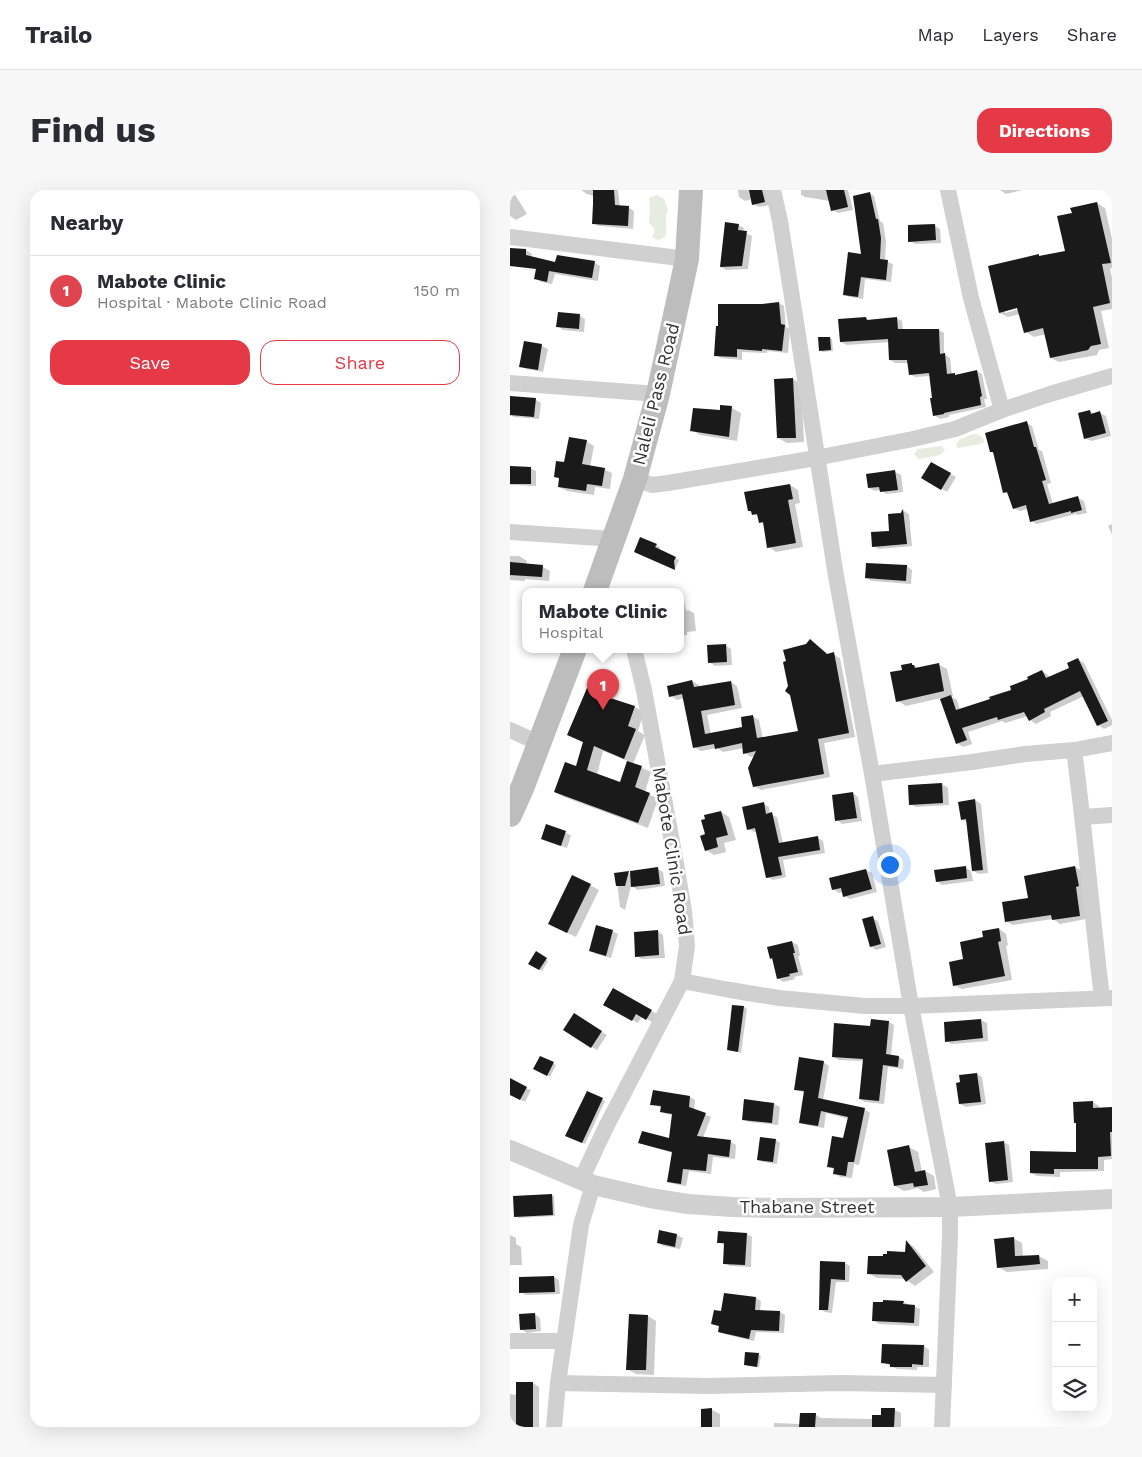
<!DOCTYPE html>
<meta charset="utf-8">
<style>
:root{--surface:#fff;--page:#f7f7f7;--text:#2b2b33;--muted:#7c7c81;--line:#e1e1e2;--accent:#e63946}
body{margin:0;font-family:"Work Sans",sans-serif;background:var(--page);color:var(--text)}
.controls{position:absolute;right:15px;bottom:15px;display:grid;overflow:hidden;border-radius:10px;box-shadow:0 5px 20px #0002}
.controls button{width:45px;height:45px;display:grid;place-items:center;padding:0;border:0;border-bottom:1px solid var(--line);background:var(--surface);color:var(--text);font:25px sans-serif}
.you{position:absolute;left:379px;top:674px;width:18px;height:18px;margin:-12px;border:4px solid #fff;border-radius:50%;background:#1a73e8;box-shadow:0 0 0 8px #1a73e833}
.badge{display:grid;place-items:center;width:32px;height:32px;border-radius:50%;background:var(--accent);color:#fff;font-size:16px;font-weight:700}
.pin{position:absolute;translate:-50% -41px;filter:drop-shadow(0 1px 2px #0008)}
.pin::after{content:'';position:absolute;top:26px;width:18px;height:15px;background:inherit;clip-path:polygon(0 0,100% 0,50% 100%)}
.popup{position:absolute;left:12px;top:398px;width:162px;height:65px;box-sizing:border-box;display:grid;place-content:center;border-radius:10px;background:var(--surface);filter:drop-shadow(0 1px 4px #0005);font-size:16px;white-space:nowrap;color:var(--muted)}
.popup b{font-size:19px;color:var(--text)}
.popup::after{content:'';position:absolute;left:50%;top:100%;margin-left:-10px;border:10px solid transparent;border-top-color:var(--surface)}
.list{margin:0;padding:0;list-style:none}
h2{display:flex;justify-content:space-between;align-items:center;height:65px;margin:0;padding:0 20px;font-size:21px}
h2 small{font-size:16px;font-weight:400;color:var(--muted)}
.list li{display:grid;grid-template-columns:32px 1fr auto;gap:15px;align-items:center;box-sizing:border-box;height:70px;padding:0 20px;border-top:1px solid var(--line)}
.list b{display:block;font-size:19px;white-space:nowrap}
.list p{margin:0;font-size:16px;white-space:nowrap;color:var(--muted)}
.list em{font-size:16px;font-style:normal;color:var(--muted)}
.actions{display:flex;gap:10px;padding:15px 20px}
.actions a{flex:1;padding:11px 0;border:1px solid var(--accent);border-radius:15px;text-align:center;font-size:18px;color:var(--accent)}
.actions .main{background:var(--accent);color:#fff}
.icon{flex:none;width:28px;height:28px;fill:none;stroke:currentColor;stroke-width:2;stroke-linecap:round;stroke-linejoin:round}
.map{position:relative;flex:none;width:602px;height:1237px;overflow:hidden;border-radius:15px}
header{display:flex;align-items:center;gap:30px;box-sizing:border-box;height:70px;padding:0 25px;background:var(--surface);border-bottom:1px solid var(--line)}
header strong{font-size:24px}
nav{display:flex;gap:28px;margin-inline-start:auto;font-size:18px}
.intro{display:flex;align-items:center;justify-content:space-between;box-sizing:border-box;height:120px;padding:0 30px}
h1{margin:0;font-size:35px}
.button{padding:12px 22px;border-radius:15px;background:var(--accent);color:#fff;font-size:18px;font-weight:700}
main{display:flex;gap:30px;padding:0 30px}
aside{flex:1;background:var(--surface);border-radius:15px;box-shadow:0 5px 20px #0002}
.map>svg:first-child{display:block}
</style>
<header>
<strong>Trailo</strong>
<nav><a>Map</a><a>Layers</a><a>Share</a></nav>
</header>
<div class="intro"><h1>Find us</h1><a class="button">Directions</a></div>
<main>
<aside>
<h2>Nearby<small></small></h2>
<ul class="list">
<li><span class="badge" style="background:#e0444e">1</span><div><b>Mabote Clinic</b><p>Hospital · Mabote Clinic Road</p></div><em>150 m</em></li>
</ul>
<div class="actions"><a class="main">Save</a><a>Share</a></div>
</aside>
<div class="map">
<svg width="602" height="1237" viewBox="0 0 602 1237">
<rect width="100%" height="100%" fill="#fff"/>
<g fill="#e6ecdf">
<path d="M147 5 154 9 158 20C153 29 159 35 155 47L148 50 142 47 145 40 139 33 140 19 139 8Z"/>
<path d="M463 244C470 245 472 245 475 252L470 254 448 258 446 255 449 250Z"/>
<path d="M432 256 435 260 430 265 409 269 404 264 408 259Z"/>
</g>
<g fill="#0003" fill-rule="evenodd">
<path d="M71 0H108L110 17 119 18 124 21 123 39 89 36 83 33 84 6 77 4Z"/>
<path d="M228 0H257L260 15 249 17 243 14 242 9 235 11 229 7Z"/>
<path d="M291 0H338L343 20 328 23 323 20 320 11 295 7 290 4H291Z"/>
<path d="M490 0H512L496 4Z"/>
<path d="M0 2 6 6 17 24 6 30 0 26Z"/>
<path d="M359 3 364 6 370 31 373 33 376 51 375 71 383 74 381 92 355 89 353 109 339 107 334 104 353 66Z"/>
<path d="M587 13 595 18 602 49V78L600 79 602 88V119L591 121 599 158 589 160 587 165 549 172 541 168 536 144 524 147 516 142 510 124 498 127 490 123 529 66 531 67 556 62 563 24ZM513 115 514 118 495 123V120Z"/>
<path d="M228 35 234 38 233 42 242 46 238 79 216 80 211 77Z"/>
<path d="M425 36 430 39 431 53 405 54 400 51Z"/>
<path d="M0 59 16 60 22 64 21 68 46 73H85L90 76 88 91 45 84 42 94 31 92 26 88 27 81 0 78 33 81V78L0 75Z"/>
<path d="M269 113 274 116 276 137 280 139 278 163 257 161V163L232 162V170L211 168 205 165 252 115Z"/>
<path d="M70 126 75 129 74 142 53 140 48 136Z"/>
<path d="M386 128 392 131 393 140H429L434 143V164L440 168 442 185 447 186 467 181 472 184 477 209H474L476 217 439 225V227L430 229 424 225 421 186 405 187 400 184 399 173H385L380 170V152L337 155 331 152 356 129 359 130Z"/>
<path d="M320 148 322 149 323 161 313 162 310 160Z"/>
<path d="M15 153 32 156 38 159 33 182 16 179 11 176Z"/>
<path d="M283 189 291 194 294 252 277 253 268 248Z"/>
<path d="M0 207 25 209 31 213 29 229 4 227 0 225Z"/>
<path d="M212 216 222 218 231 223 227 251 190 245 182 240 211 221Z"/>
<path d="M579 221 585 224 590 223 596 226 601 246 581 251 575 248Z"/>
<path d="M517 233 522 236 529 260 532 261 541 293 537 294 543 314 568 308 574 311 577 323 568 325 566 324 527 334 521 331 518 319 510 321 504 318 500 305 494 302 484 263 481 262Z"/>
<path d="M76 251 84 256 80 277 94 279 102 283 100 299 85 297 84 305 57 301 49 297 50 289 46 287 55 273Z"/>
<path d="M422 273 446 287 437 302 413 288Z"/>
<path d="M0 278H20L26 281V296L0 295Z"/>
<path d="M385 282 391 285 393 302 376 304 371 300 365 301 359 298Z"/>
<path d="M280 295 288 300 290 313 285 314 293 357 266 362 259 357 255 335 250 332 249 327 239 321Z"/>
<path d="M394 321 399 324 402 356 369 359 363 356 381 342Z"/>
<path d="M602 334V344L598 336Z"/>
<path d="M146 355 150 357 149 360 169 370 165 379 131 365Z"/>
<path d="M0 366H9L17 371 16 375 33 377 40 381 39 391 15 389V391L0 390Z"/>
<path d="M397 376 402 380 401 394 362 391 356 388Z"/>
<path d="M170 408 174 410 176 421 178 420 184 423 186 441 177 442V445L170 446Z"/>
<path d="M301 451 319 465 323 464 330 468 345 547 314 553 320 587 251 600 244 596 245 566 241 567 235 563 234 558 213 562 207 558 191 561 184 557 174 508 167 510 161 506 182 491 189 495V497L221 492 227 496 232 518 197 525 201 544 234 538 242 526 249 530 253 549 289 542 297 455Z"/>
<path d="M215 455 221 459 222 475 205 476 199 472Z"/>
<path d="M568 469 574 473 602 530V535L594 539 588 535 574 506 540 522 541 526 526 534 520 530 518 526 495 533 492 531 458 542 462 554 453 557 447 553 431 508 396 516 388 511 393 481 402 474 408 478 428 474 437 479 443 506H440L447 510 450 520 503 501 532 481 538 485 540 488 561 478Z"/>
<path d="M94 506 125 517 134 522 128 541 135 545 123 574 141 582 135 602 148 609 138 638 54 607 45 602 67 577 74 553 59 545ZM93 561 118 571 111 593 87 585Z"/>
<path d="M432 594 438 598 439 615 406 617 400 614Z"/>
<path d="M343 603 348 607 352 631 332 634 327 630Z"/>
<path d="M465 610 471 614 478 683 469 684 463 681 458 633 452 629Z"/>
<path d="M254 614 259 617 260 624 267 627 273 653 308 648 313 651 315 663 273 670 276 687 263 690 257 687 247 641 244 642 238 639Z"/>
<path d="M211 622 219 627 226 650 214 653 216 662 204 665 196 660 197 645Z"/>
<path d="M36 636 61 645 57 658 38 652 32 649Z"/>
<path d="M565 677 572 681 576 729 550 734 543 729 503 735 496 731 520 709Z"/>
<path d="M456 678 461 681 463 691 432 695 427 691Z"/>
<path d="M148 679 153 682 155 696 128 700 121 696 115 720 110 717 106 684 118 683 122 684Z"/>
<path d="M356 680 362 683 367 702 340 709 334 706 333 702 329 703 323 699Z"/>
<path d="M80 695 89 700 66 747 49 739Z"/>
<path d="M362 728 368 731 376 757 366 760 361 756Z"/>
<path d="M489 739 496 744 498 755 496 756 502 790 452 799 444 795 455 770 474 748Z"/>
<path d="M102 741 108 744 101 768 86 764 81 761Z"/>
<path d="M148 741 153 745 155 768 132 769 126 766Z"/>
<path d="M282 752 288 755 290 766H288L293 785 284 787 285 789 273 792 268 788 263 769 261 768Z"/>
<path d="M27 763 38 771 32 781 20 774Z"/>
<path d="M103 800 147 824 142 832 132 826 128 833 95 815Z"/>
<path d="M224 816 234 817 237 819 231 863 218 859Z"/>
<path d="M64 825 97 845 87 860 54 840Z"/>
<path d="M362 830 379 832 384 835 381 866 389 867 394 870 393 879 378 877 374 914 355 912 350 909 354 871 329 870 323 867 361 837Z"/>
<path d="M471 830 477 833 478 851 442 854 436 851 435 833Z"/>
<path d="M31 867 46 875 40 887 25 879Z"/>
<path d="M313 872 319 876 313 910 354 919 360 923 349 975 344 974 342 988 330 987 324 983 325 980 319 976 334 949 339 929 316 923 314 938 296 935 290 932 295 903 285 899Z"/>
<path d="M467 884 472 887 476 914 456 917 450 914Z"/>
<path d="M0 892 21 900 15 912 0 904Z"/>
<path d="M144 901 180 907 185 910 184 920 201 927 193 948 221 952 226 955 225 969 203 967 201 984 179 981 176 996 164 994 158 991 163 963 135 955 130 952 160 949 164 925 156 924 151 921 152 918 142 914Z"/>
<path d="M77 902 95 911 75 954 57 945Z"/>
<path d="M235 911 264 914 270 917 268 935 239 932 233 929Z"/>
<path d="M583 912 589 916V919L602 918V969L594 970V981L550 982V987L527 986 521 983 567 963Z"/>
<path d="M266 950 270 953 267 974 253 972 248 970Z"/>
<path d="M493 952 499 955 503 992 486 994 480 991Z"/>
<path d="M399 957 408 962 412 982 415 981 424 986 426 999 414 1002 408 998 394 1001 385 996Z"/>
<path d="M41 1005 44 1006 45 1026 8 1028 6 1026Z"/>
<path d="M150 1042 167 1045 173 1048 170 1059 153 1056 148 1052Z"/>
<path d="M237 1044 242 1047 241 1077 220 1076 215 1073 214 1055 208 1052Z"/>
<path d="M0 1045 6 1048V1054L11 1057 12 1075H0Z"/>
<path d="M503 1048 512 1053 513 1067 529 1066 538 1071V1079L497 1082 488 1077Z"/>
<path d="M397 1052 404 1057 424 1082 405 1096 395 1089 367 1088 358 1083 375 1067 396 1063Z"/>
<path d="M311 1072 335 1073 340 1076 339 1092H326L322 1123 315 1122 310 1119Z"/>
<path d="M44 1087 49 1090 50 1104 16 1105 11 1102Z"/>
<path d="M215 1104 246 1108 251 1111 250 1121 270 1122 275 1125 274 1143 246 1142 244 1151 214 1144 209 1142 210 1137 203 1134 212 1122Z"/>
<path d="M393 1112 410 1119 409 1136 369 1134 363 1130Z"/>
<path d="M25 1124 30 1128 31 1141 17 1143 11 1139Z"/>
<path d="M138 1126 146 1131 144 1185 126 1184 117 1179Z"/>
<path d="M414 1156 419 1160V1177H407V1180L387 1179 372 1172Z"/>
<path d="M248 1164 251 1166 249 1177 235 1175Z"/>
<path d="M23 1193 29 1197V1237H0V1204L7 1205Z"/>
<path d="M202 1220 210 1224V1237H192Z"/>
<path d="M385 1220 391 1223V1237H264V1233L291 1234 306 1225 311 1228 364 1229 372 1227Z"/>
</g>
<g fill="#1a1a1a">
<path d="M83 0H104L105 15 119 16 118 36 82 34 83 14Z"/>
<path d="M239 0H252L255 12 242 15Z"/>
<path d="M316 0H334L338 17 321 21Z"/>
<path d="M360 2 366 29H368L371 48 370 69 378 70 376 90 351 87 348 107 333 105 338 62 351 64 343 6Z"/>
<path d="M587 12 601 73 592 74 600 113 583 117 591 154 581 156 578 160 540 168 533 138 514 143 507 118 489 123 478 76 529 64V66L555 61 547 26 562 23 560 18Z"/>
<path d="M215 32 229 34 228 40 237 41 232 76 210 77Z"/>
<path d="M425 34 426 50 398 52V35Z"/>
<path d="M0 58 16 59V65L45 72 47 65 85 71 82 88 39 81 37 92 24 89 26 79 0 76Z"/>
<path d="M269 112 271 134 275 135 272 161 252 159V161L227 159V167L204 166 206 136H208V114H252Z"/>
<path d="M48 122 70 124 69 139 46 137Z"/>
<path d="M356 127 357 130 387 127 388 139H429L430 164 435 163 437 184 445 183V185L467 180 472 206 470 207 471 215 434 223V224L423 226 420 208H422L419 183 399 185 397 170H379L378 149 330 152 328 129Z"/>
<path d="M308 147H320L321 160 309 161Z"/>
<path d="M14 151 32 154 28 180 9 177Z"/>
<path d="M283 188 286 248H267L264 189Z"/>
<path d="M0 206 26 208 24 227 0 225Z"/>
<path d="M210 215 222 216 219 247 180 241 183 218 210 220Z"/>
<path d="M580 220 581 224 590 221 596 243 574 249 568 223Z"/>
<path d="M517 231 524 257H526L536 290 532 291 539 314 568 306 572 320 561 323V321L520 332 516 315 503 319 497 302 493 303 483 262H480L475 243Z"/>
<path d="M59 247 77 250 72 274 95 278 92 296 77 294 76 301 48 297 49 288 44 287 46 271 54 272Z"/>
<path d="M421 272 441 283 431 300 411 288Z"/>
<path d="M0 276 21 277V294H0Z"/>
<path d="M385 280 388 300 370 302 369 297 358 298 356 284Z"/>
<path d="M280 294 283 309 278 310 286 353 257 358 253 332 249 333 247 324 242 325 241 321H238L234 302Z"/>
<path d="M393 319 397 354 362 357 361 342 379 341 378 324 390 323V324Z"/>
<path d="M130 347 147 354 145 357 166 367 164 371 165 380 124 362Z"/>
<path d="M0 372 33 375 32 387 0 385Z"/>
<path d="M356 373 397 375 396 391 355 388Z"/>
<path d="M300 449 317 464 324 462 339 543 308 549 314 584 243 597 238 578 246 561 233 564 232 553 205 559 204 554 183 558 172 504 159 507 157 496 182 490 184 497 221 491 225 515 191 521 195 544 232 537 231 527 243 525 247 548 288 541 280 505 275 501 278 496 273 472 276 471 273 460 296 454Z"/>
<path d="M216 454 217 472 198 473 197 455Z"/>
<path d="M568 468 598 531 587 536 570 501 534 519 535 522 519 531 514 522 488 530 487 527 452 538 457 550 446 554 430 509 441 505 446 520 480 509 479 507 501 500 500 496 518 489 517 487 532 480 536 488 559 478 557 473Z"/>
<path d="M402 473V475H404L405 478 429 473 434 501 386 512 380 482 392 480 391 475Z"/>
<path d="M77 498 94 505V506L125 516 118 536 126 539 114 569 84 556 77 580 110 592 117 571 132 576 125 597 140 603 128 633 44 602 55 572 66 576 73 552 57 545Z"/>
<path d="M432 593 433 613 399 615 398 595Z"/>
<path d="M343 602 347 628 325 631 322 605Z"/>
<path d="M465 609 473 680 462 681 456 629 451 630 448 612Z"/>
<path d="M254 612 256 624 262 622 269 653 308 646 310 660 268 667 272 685 256 688 245 638 237 640 232 617Z"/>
<path d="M211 621 218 645 206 648 208 657 195 661 190 646 195 644 191 630 195 629 194 625Z"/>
<path d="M36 634 56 641 51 656 31 649Z"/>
<path d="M456 676 457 688 426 692 424 680Z"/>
<path d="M565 676 569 696 566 697 570 726 542 730 541 725 495 732 492 712 518 708 514 686Z"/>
<path d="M148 677 150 694 121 697 120 681Z"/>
<path d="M356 679 362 699 333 707 331 698 322 700 319 688Z"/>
<path d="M119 681 115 696H106L104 683Z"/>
<path d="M62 685 81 694 57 743 38 734Z"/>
<path d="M363 726 371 754 360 757 352 729Z"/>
<path d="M86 735 103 740 96 766 79 761Z"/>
<path d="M489 738 491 751 488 752 495 786 443 796 439 772 453 769 450 752 473 747 472 741Z"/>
<path d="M148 740 149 765 125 767 124 742Z"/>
<path d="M282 751 285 763H283L288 782 279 784 280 786 267 789 262 768 260 769 257 757Z"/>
<path d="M26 761 37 768 29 780 18 774Z"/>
<path d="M103 798 142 820 136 830 126 824 122 831 93 815Z"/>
<path d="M222 815 234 816 228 862 217 860Z"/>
<path d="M64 823 92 841 81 858 53 840Z"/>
<path d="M361 829 379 831 376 864 389 866 388 877 373 875 369 911 349 909 353 869 322 867 324 833 360 836Z"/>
<path d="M471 829 473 848 435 852 434 832Z"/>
<path d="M30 866 44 872 37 886 23 879Z"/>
<path d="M289 867 314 871 308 908 355 918 344 972H338L336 986 323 984 324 978 317 977 322 946 333 948 338 927 311 921 308 936 289 933 294 901 284 900Z"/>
<path d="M467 883 471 912 449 914 446 893 450 892 449 885Z"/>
<path d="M0 888 17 897 10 910 0 905Z"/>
<path d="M143 900 180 906 179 917 196 923 187 946 221 950 219 967 198 964 196 981 173 979 171 994 157 992 162 962 128 953 132 941 159 948 162 924 150 922 151 916 140 915Z"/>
<path d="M77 901 93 908 72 953 55 946Z"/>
<path d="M234 909 264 913 262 933 232 930Z"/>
<path d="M583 911V918L602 917V942H600L601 966 588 967V979H544V984L520 983V961L566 962V933H564L563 912Z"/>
<path d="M250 947 266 949 263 972 247 970Z"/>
<path d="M494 951 498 990 479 992 475 953Z"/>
<path d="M399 955 405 982 415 980 418 995 404 997 403 993 384 996 377 960Z"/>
<path d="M42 1004 43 1025 4 1027 3 1006Z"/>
<path d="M149 1040 167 1044 165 1057 147 1053Z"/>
<path d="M208 1041 237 1043 235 1075 213 1074 214 1053H207Z"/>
<path d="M504 1047 505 1066 529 1065 530 1074 487 1078 484 1049Z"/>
<path d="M396 1050 416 1076 396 1092 391 1085 357 1084 358 1066H373V1064H377V1061L395 1062Z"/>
<path d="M310 1071 335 1072V1090L321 1089 318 1120H309Z"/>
<path d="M44 1086 45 1102 9 1103V1087Z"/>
<path d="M214 1103 246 1107 245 1120 270 1121 269 1141 241 1140 239 1149 208 1142 209 1136 201 1134 204 1120 211 1121Z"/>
<path d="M373 1110 394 1111 393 1114 405 1115 404 1133 362 1131 363 1112H373Z"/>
<path d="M25 1123 26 1139 10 1140 9 1124Z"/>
<path d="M119 1124 138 1125 136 1180H116Z"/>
<path d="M372 1154 414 1155 413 1175 402 1174V1177H380V1174L371 1173Z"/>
<path d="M235 1162 249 1163 247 1177 234 1175Z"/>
<rect x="6" y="1192" width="17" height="45"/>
<path d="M202 1218V1237H191V1219Z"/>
<path d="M371 1218H385L384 1237H362V1225H371Z"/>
<path d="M290 1223H306L305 1237H289Z"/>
</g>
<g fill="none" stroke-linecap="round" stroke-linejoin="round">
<g stroke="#d0d0d0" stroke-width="16">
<path d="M263 0 270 31 326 386 362 584 401 816 440 1017V1047L432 1237"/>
<path d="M438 0 461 108 492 220"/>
<path d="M0 47 177 69"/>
<path d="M0 193 148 204"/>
<path d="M125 289 142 295 158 293 306 268 403 249 445 239 492 220 540 204 602 186"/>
<path d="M0 342 104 349"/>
<path d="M0 540 29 553"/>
<path d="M564 560C575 642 582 725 592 808"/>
<path d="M362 584 462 572 515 564 564 560 602 553"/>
<path d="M573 627 602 625"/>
<path d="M172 791 220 800 269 808 355 816H401L602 808"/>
<path d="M71 990 96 937 172 791 177 756 174 721 165 668 134 500 124 459"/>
<path d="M0 1151H54"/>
<path d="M48 1193 197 1196 331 1193 434 1195"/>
<path d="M44 1237 48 1193 71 1035 83 995"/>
</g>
<path stroke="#d0d0d0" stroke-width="20" d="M0 960 83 995 140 1008 178 1014 222 1017 266 1018 440 1017 602 1009"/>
<g stroke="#bdbdbd" stroke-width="24">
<path d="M85 401 125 289 148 204 177 69 181 0"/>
<path d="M0 625 13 596 65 459"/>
</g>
</g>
<g text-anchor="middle" stroke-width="5" stroke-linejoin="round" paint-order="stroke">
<g font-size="18" fill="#333" stroke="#fff">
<text transform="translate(146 204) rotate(-76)" y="6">Naleli Pass Road</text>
<text transform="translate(162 661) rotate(81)" y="6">Mabote Clinic Road</text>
<text x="297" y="1023">Thabane Street</text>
</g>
</g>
</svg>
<div class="controls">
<button>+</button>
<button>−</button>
<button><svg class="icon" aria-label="layers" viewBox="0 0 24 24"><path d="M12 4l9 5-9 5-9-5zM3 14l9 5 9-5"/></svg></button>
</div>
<div class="you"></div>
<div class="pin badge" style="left:93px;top:520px;background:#e0444e">1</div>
<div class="popup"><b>Mabote Clinic</b>Hospital</div>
</div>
</main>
